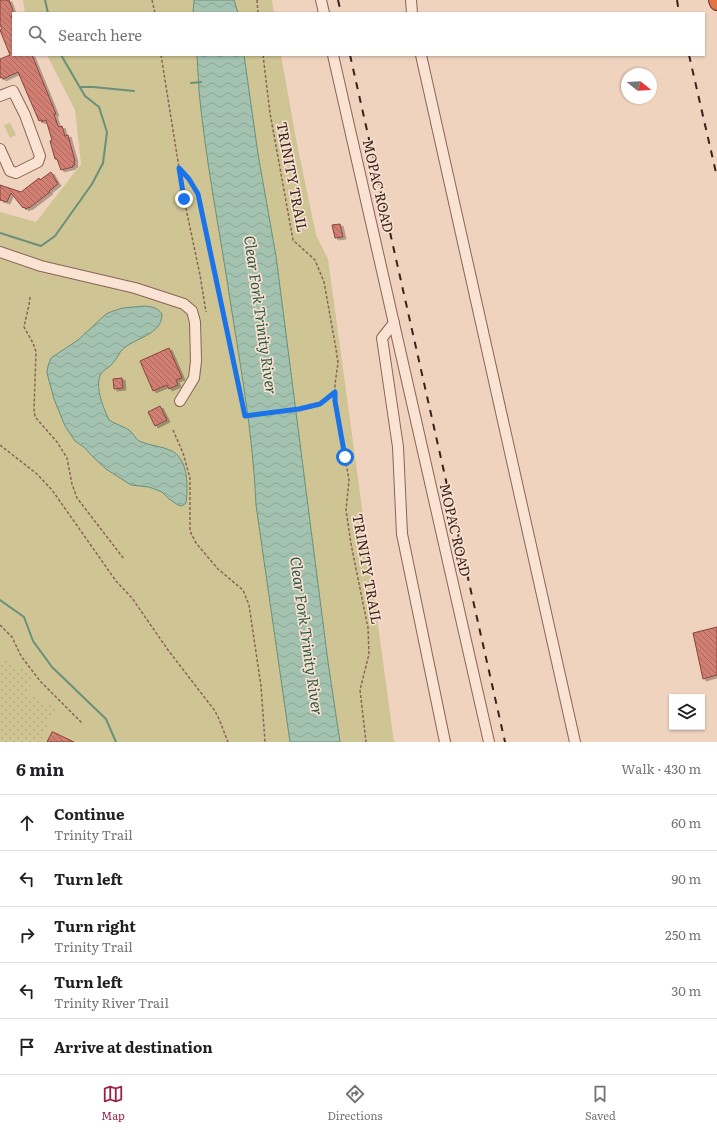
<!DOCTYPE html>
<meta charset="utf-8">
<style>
:root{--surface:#fff;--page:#f2f2f2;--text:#202124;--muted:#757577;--line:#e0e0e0;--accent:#9c2348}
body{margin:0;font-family:Literata,serif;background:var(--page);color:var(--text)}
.controls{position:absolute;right:12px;bottom:12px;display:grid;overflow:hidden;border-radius:0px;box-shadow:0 1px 3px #0004}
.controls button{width:36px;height:36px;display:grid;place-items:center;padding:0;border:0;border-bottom:1px solid var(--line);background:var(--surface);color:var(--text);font:20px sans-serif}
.compass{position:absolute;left:621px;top:68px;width:36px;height:36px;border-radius:50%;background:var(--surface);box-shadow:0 1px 3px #0004;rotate:108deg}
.stop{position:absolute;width:12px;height:12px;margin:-9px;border:3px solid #1a73e8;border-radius:50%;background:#fff}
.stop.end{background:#1a73e8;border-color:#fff;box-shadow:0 1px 4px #0008}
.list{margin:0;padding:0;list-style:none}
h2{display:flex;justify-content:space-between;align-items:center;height:52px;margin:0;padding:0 16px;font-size:17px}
h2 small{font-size:13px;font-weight:400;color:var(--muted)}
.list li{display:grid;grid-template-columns:26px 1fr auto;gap:12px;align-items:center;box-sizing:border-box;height:56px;padding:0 16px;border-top:1px solid var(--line)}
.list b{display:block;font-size:15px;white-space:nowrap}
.list p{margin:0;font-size:13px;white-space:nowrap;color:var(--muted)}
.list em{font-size:13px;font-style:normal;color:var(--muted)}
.icon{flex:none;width:22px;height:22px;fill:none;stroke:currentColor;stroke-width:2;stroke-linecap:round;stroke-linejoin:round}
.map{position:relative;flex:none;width:717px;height:742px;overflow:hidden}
.search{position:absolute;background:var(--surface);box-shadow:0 1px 3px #0004;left:12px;right:12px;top:12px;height:44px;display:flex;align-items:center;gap:10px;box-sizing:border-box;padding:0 14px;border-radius:0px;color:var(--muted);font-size:15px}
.sheet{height:332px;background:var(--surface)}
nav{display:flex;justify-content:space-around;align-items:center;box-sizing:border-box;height:56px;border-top:1px solid var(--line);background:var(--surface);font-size:11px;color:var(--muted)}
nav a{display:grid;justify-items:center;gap:2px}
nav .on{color:var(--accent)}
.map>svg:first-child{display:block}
</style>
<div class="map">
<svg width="717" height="742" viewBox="0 0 717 742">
<defs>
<pattern id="park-dots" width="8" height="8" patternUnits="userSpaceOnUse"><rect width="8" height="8" fill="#cfc493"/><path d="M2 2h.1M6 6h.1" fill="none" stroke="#b2a87e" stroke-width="1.8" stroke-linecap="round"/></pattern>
<pattern id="water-waves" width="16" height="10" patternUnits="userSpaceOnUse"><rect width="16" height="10" fill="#a3c2af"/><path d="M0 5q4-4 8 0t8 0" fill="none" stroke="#8da696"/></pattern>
<pattern id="building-back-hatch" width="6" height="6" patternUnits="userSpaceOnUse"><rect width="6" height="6" fill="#d17e73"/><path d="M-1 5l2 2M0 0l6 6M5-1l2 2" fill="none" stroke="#ab675e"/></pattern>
<filter id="shadow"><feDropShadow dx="3" dy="2" stdDeviation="0" flood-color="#0004"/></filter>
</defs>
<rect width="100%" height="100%" fill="#f0d3bf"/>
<g fill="#cfc493">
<path d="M23 0H272L274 13H25Z"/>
<path d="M47 55H281L296 139 316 235 328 259 394 742H0V212L36 222 81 164 75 110Z"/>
<path d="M10 123 16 135 10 138 4 125Z"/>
</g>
<path fill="url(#park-dots)" d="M0 658 35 675 27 693 56 708 40 742H0Z"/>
<g fill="url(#water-waves)" stroke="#69907b">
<path d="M194 0H234L238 13H193Z"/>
<path d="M197 55H244L258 154 276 256 328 662 340 742H290L256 505C253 429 238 354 227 280 217 217 205 154 199 91 198 79 198 67 197 55Z"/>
<path d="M145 306C153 307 158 308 162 314 162 336 134 337 121 351 118 355 116 360 112 364 109 368 102 370 100 376 95 388 104 409 109 420 115 424 123 426 129 430 133 433 135 438 139 441 150 446 162 446 172 451 189 460 188 488 186 503L182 506 178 505 169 499 162 492 149 487 131 485 106 469 91 455 85 448 75 441 65 426 54 399 47 373 48 366 51 358 78 340 106 314 113 311 123 308Z"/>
</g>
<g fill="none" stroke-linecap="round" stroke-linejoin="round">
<g stroke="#69907b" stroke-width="2">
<path d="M45 0 48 13"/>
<path d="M191 83 201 82"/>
<path d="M80 87H93L134 91"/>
<path d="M0 233 41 246 55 236 92 184 103 163 107 132 99 107 85 96 61 55"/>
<path d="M0 600 24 617 33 641 52 667 106 719 116 742"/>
</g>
</g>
<g fill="url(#building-back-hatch)" stroke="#8b433b" filter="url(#shadow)">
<path d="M0 0H9L13 11V15L11 16 13 20V55H32L56 114H54L58 126 59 127 62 126 65 136 68 135 75 161H74L75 165 72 166 73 167 61 170 57 159H55L50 141 52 140 46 120 42 122 41 120 39 121 18 72 3 79 2 77 0 78V59L10 55 0 30 2 29 0 25Z"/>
<path d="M51 172 58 184 49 191 50 192 29 208V207L26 209 24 207 23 208 11 193 7 202 0 200V185L21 192 39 178 40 180Z"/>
<path d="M340 224 343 237 335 238 332 225Z"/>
<path d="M169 348 182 378 176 380 178 385 169 389 167 385 153 391 140 361Z"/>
<path d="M122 378 123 388 114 389 113 379Z"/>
<path d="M160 406 167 420 155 426 148 412Z"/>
<path d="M717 627V675L703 679 693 633Z"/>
<path d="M52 732H53L74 742H47Z"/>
</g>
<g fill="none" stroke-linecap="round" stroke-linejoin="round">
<g stroke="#8a6357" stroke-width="12">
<g id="minor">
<path d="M321 0 324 13"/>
<path d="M411 0 412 13"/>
<path d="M333 55 489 742"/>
<path d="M421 55 575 742"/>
<path d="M0 96 13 91 25 115 40 156 38 162 16 173 10 171 0 149"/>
<path d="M0 252 41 266 135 288 184 304 192 311 195 322 196 361 194 378 180 401"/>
<path d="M394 323 382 338 398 447 402 534 445 742"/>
</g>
</g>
<g stroke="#57332b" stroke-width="16">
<path id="highway" d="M716 0 717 3"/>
</g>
<g stroke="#8a6357" stroke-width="1.5" stroke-dasharray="3 2" stroke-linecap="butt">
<path d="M152 0 155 13"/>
<path d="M257 0 258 13"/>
<path d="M161 55 184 199 200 275 206 312"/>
<path d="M263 55 270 113 293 240 315 260 324 282 336 349 338 363 335 384V401L349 480 346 510 351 544 368 628 369 654 360 690 366 742"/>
<path d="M179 168 189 179 198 194 245 417 299 409 320 404 334 393"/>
<path d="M30 297 29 305 24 327 33 343 36 352 34 409 35 417 57 442 67 458 72 484 77 498 124 559"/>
<path d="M173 430 183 453 190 478V531L196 543 218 569 243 590 249 605 261 686 265 742"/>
<path d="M0 445 37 474 52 490 116 581 132 598 168 650 215 711 219 719 228 742"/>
<path d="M0 625 12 637 21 656 40 681 83 724"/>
</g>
<use href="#minor" stroke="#fbe3d3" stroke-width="10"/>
<use href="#highway" stroke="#e5734a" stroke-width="14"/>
<g stroke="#39211c" stroke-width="2" stroke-dasharray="7 7" stroke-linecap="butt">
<path d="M338 0 341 13"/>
<path d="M677 0 679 13"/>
<path d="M350 55 505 742"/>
<path d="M689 55 717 177"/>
</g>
</g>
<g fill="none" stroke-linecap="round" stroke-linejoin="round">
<path stroke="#1a73e8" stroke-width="5" d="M184 199 179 168 189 179 198 194 245 416 299 409 320 404 335 392V401L345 457"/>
</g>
<g text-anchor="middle" stroke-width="3.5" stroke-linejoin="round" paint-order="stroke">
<g font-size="14" fill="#39211c" stroke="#f7e0cf">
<text transform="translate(292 177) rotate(79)" y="5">TRINITY TRAIL</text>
<text transform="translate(378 186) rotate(77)" y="5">MOPAC ROAD</text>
<text transform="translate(455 530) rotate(77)" y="5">MOPAC ROAD</text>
<text transform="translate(367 569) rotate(80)" y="5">TRINITY TRAIL</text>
</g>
<g font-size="15" font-style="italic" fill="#2a5948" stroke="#f7e0cf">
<text transform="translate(260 315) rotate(82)" y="5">Clear Fork Trinity River</text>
<text transform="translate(306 636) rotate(82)" y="5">Clear Fork Trinity River</text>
</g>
</g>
</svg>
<div class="controls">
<button><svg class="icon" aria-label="layers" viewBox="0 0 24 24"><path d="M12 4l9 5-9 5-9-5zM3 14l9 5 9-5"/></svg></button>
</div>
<svg class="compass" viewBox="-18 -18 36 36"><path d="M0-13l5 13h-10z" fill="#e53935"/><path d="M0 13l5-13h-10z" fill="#757577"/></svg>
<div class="stop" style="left:345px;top:457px"></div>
<div class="stop end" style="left:184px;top:199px"></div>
<div class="search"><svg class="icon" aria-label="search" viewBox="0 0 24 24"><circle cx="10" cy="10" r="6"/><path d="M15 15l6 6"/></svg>Search here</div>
</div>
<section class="sheet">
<h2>6 min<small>Walk · 430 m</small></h2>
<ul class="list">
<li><svg class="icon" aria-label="ahead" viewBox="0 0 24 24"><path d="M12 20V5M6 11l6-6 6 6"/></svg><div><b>Continue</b><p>Trinity Trail</p></div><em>60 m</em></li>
<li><svg class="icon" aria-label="left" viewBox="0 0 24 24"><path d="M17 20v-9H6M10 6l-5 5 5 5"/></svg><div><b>Turn left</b></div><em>90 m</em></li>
<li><svg class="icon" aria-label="right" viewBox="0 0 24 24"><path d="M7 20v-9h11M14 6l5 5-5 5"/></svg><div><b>Turn right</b><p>Trinity Trail</p></div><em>250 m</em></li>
<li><svg class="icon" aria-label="left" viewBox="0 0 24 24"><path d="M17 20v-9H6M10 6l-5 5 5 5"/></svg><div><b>Turn left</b><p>Trinity River Trail</p></div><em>30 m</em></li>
<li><svg class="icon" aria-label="arrive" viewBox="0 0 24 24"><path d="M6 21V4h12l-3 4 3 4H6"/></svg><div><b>Arrive at destination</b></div></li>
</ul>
</section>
<nav>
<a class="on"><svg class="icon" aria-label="map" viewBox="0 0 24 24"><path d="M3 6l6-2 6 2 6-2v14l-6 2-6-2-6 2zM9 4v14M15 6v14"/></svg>Map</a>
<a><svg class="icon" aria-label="directions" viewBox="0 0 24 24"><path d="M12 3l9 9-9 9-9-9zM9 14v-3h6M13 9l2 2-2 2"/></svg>Directions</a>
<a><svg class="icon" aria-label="saved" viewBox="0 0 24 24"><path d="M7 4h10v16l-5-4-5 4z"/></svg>Saved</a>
</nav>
